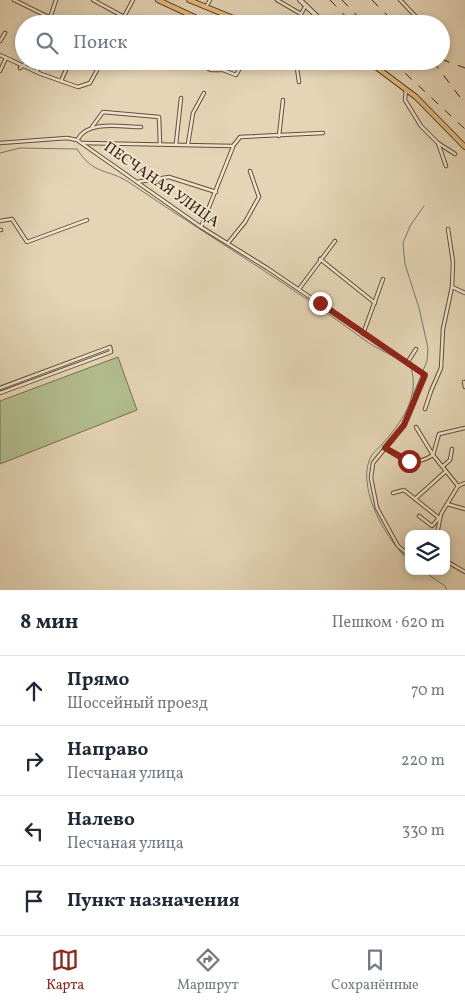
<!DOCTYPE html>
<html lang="ru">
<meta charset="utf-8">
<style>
:root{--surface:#fff;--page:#f2f2f3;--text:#1f2937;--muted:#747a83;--line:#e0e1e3;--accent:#8f2418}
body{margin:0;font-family:Vollkorn,serif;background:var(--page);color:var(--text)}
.controls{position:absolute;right:15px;bottom:15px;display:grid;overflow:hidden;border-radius:10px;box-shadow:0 2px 8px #0003}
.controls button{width:45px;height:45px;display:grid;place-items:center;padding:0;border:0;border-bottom:1px solid var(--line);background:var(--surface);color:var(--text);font:25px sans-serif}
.stop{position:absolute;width:15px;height:15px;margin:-11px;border:4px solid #8f2418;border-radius:50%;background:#fff}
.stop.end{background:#8f2418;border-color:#fff;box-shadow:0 1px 5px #0008}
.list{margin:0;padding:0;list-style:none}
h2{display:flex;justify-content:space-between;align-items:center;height:65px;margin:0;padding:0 20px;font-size:21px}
h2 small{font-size:16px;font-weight:400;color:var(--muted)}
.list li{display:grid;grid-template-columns:32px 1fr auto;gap:15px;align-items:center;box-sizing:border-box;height:70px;padding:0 20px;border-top:1px solid var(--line)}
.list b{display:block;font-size:19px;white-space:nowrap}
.list p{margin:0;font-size:16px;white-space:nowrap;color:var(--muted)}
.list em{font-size:16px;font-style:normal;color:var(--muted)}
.icon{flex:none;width:28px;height:28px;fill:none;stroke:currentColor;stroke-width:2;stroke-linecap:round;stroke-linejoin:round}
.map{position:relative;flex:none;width:465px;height:590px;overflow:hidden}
.search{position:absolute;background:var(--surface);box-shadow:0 2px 8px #0003;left:15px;right:15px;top:15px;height:55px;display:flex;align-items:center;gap:12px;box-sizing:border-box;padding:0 18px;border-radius:28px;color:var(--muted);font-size:19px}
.sheet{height:345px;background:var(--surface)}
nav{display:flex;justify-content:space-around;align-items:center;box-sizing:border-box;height:70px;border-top:1px solid var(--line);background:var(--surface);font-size:14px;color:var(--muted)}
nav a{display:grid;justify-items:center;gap:2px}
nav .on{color:var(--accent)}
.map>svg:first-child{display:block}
</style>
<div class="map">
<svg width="465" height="590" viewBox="0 0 465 590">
<rect width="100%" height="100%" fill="#e5d5b6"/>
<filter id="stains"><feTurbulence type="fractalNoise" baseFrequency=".004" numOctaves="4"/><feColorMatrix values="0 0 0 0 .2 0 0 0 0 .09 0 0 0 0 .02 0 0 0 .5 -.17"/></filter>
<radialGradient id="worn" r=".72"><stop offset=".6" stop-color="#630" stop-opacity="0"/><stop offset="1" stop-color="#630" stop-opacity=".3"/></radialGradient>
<path fill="#b3be8f" stroke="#77704e" d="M118 357 137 410 0 464V401Z"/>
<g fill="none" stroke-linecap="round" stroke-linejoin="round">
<g stroke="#727c6f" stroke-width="1">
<path d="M0 153 20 148 77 149C94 176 108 168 130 183 208 236 289 284 366 341 380 351 398 357 411 368 420 397 401 423 383 443 378 449 371 454 369 461 358 490 387 542 409 560"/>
<path d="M413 395 427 361 428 348 419 308 405 264 403 243 410 226 424 206"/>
<path d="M423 571 445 586 447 590"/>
</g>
<g stroke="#664e36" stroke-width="4.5">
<g id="street">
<path d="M14 0 63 24"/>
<path d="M93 0 137 24"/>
<path d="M277 0 301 14 306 5"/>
<path d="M400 0 423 24"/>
<path d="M206 7 210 0"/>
<path d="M195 20 203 24"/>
<path d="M48 24 56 0"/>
<path d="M120 24 133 0"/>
<path d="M300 24 301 14"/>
<path d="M0 41 5 33"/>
<path d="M0 55 41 74 78 87 90 83 102 61"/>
<path d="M140 61 167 66 198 63 211 70H223L236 75 244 61"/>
<path d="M296 61 299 82"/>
<path d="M20 68 28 61"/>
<path d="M0 71 6 58"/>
<path d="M37 71V61"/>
<path d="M61 81 69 63"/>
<path d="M406 89 405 100 421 126 438 143 455 154"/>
<path d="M92 127 103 112 159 117 160 144"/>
<path d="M279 136 283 100"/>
<path d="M78 139C88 120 122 127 141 127"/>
<path d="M0 143 67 138 77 140 201 227 267 268 425 375 404 425 373 463 371 478 377 508 398 546 409 555"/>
<path d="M83 143 233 146 240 137 323 133"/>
<path d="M438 143 446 166"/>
<path d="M176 144 181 98"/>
<path d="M188 144 193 113 204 93"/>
<path d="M137 182 169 177 216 192"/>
<path d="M0 221 12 219 27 242 87 220"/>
<path d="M201 227 233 147"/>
<path d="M0 230H1"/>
<path d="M228 243 245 222 259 197 250 171"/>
<path d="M320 259 375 303"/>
<path d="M452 287 465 293"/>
<path d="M299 289 335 241"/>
<path d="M363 334 383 279"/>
<path d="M407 363 416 349"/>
<path d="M464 382 465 387"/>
<path d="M0 388 110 347"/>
<path d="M0 393 111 352 110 347"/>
<path d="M425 409 431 391 441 368 443 329 452 287 453 262 448 229"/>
<path d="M416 427 433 455 458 486"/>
<path d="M385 448C402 461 414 467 433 455L439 434 465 428"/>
<path d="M443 466 450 460 452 449"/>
<path d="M393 493 404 490 439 518 432 526 419 516"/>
<path d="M415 499 446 471"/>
<path d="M447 504 465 509"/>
<path d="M437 534 441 514 458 486 465 483"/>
<path d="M446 561 465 572"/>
</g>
</g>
<g stroke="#3b210c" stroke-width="5.5">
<path id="secondary" d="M300 0 325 24"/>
</g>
<g stroke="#3b210c" stroke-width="6">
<g id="primary">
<path d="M158 0 201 20 266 24"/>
<path d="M189 0 243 22"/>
<path d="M368 61 416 97 465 147"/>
</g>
</g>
<use href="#street" stroke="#eee4d0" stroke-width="2.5"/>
<use href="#secondary" stroke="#eee4d0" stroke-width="4"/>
<use href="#primary" stroke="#e2ba7b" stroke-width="4.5"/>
<g stroke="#3b210c" stroke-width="1" stroke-dasharray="9 9" stroke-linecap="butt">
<path d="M330 0 353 24"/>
<path d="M342 0 365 24"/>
<path d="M372 0 396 24"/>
<path d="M441 59 465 68"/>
<path d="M392 61 465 129"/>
<path d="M433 61 465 104"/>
</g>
</g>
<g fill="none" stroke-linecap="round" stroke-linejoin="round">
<path stroke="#8f2418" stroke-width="6" d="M320 303 425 375 404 425 385 448 409 461"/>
</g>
<g text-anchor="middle" stroke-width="4" stroke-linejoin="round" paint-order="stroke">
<g font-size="15" fill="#3b210c" stroke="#eee4d0">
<text transform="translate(162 184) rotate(35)" y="5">ПЕСЧАНАЯ УЛИЦА</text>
</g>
</g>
<rect width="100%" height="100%" filter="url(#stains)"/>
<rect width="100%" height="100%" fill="url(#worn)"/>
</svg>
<div class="controls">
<button><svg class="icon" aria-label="layers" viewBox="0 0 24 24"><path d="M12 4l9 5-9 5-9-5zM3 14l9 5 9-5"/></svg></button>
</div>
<div class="stop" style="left:409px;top:461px"></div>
<div class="stop end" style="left:320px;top:303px"></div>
<div class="search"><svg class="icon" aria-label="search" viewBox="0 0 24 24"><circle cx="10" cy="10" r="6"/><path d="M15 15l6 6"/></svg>Поиск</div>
</div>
<section class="sheet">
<h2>8 мин<small>Пешком · 620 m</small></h2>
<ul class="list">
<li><svg class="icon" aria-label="ahead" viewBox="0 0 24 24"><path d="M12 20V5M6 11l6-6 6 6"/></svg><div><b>Прямо</b><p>Шоссейный проезд</p></div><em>70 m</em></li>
<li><svg class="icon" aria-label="right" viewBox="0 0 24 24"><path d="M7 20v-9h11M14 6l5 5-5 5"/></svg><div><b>Направо</b><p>Песчаная улица</p></div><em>220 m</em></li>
<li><svg class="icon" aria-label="left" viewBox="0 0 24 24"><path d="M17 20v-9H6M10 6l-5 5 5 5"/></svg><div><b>Налево</b><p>Песчаная улица</p></div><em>330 m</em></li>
<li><svg class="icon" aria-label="arrive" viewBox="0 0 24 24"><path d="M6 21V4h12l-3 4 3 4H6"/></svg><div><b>Пункт назначения</b></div></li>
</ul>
</section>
<nav>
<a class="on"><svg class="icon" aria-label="map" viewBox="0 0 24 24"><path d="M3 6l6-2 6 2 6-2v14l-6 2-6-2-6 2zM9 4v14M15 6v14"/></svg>Карта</a>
<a><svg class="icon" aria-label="directions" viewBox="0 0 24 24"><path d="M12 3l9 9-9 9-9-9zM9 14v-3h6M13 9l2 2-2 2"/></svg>Маршрут</a>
<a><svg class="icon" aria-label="saved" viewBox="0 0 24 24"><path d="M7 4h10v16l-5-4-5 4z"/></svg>Сохранённые</a>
</nav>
